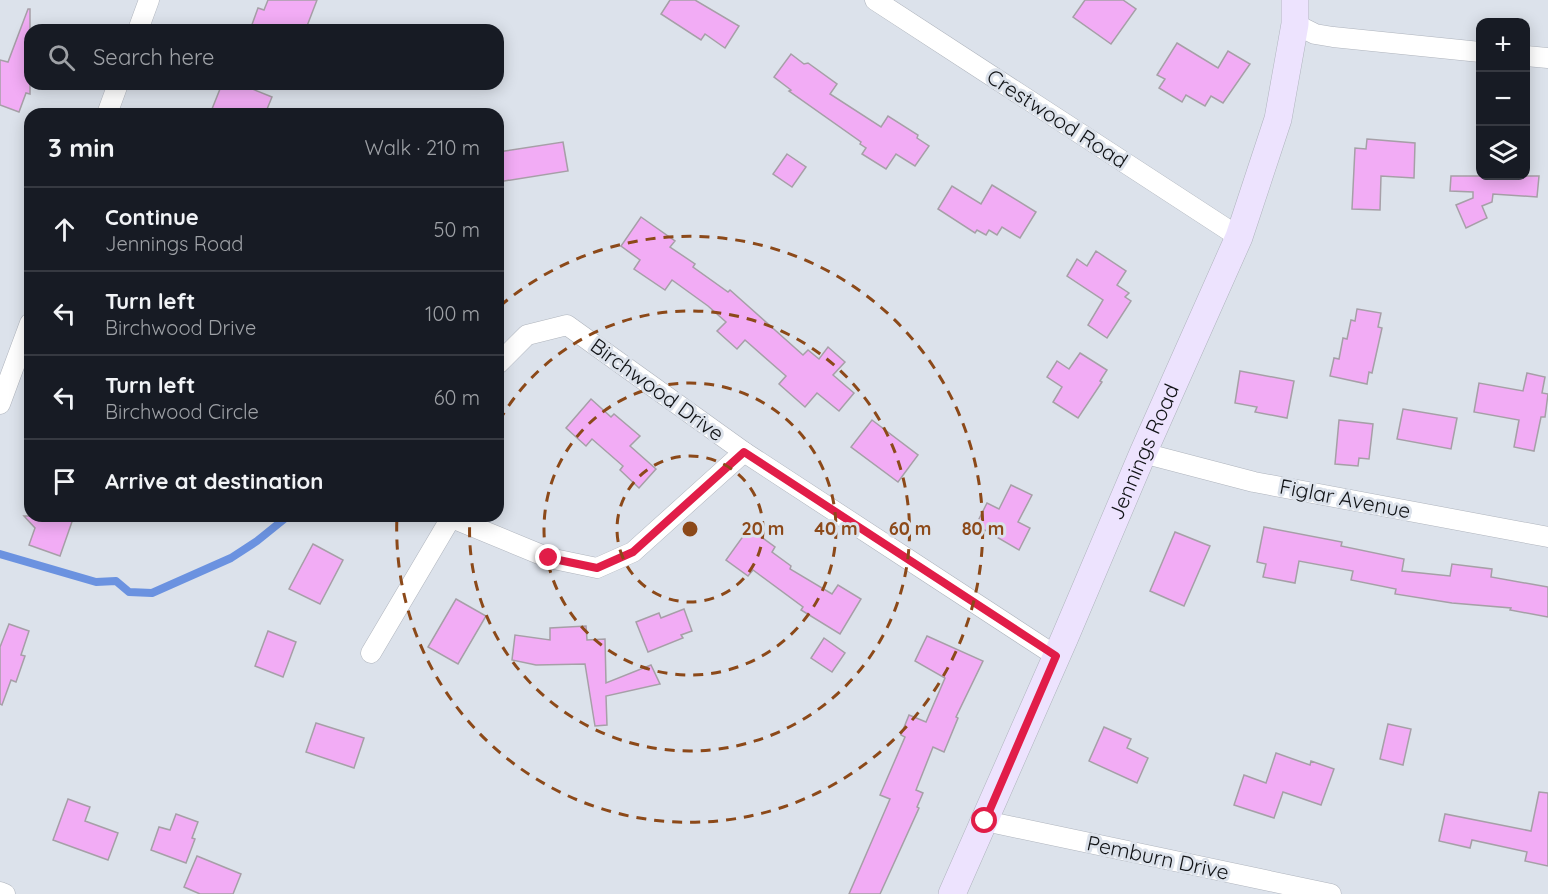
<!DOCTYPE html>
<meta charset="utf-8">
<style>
:root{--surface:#171b24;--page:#20242c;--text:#f1f3f6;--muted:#9ea1a6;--line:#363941}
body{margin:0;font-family:Quicksand,sans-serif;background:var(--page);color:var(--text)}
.controls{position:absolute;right:18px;top:18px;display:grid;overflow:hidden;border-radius:12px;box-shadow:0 3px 15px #0003}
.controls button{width:54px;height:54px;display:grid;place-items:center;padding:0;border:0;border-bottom:2px solid var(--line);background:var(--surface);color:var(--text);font:30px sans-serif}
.stop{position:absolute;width:18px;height:18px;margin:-14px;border:4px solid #e11d48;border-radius:50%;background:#fff}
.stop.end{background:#e11d48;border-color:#fff;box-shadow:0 2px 6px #0008}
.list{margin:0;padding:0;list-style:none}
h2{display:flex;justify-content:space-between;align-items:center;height:78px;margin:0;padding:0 24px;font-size:26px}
h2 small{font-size:20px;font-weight:400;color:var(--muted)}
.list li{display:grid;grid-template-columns:39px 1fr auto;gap:18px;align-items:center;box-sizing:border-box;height:84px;padding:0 24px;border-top:2px solid var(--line)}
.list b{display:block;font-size:22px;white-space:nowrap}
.list p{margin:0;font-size:20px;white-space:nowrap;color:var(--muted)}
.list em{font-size:20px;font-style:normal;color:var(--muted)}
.icon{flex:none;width:33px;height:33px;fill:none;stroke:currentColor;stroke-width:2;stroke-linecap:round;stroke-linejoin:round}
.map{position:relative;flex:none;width:1548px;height:894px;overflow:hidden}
.search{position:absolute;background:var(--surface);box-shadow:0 3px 15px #0003;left:24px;top:24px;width:480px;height:66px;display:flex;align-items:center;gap:15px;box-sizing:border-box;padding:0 21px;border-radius:18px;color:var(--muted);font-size:22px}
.panel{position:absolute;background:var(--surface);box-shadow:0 3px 15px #0003;left:24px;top:108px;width:480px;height:414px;border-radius:18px}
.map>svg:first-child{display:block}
</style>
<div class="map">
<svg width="1548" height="894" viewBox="0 0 1548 894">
<rect width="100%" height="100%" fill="#dce2eb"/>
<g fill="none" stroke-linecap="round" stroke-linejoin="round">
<path stroke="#6b92e0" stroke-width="8" d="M0 554 96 582 116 581 129 592 152 593 231 558 257 541 288 516"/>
</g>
<g fill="#f2acf5" stroke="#a69fa7" stroke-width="1.5">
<path d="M268 0H317L307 26 312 28V30H250L258 8 264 10Z"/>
<path d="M670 0H695L739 26 725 48 705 34 701 40 661 14Z"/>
<path d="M1085 0H1123L1136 9 1111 44 1073 17Z"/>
<path d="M28 9H30V94L26 93 19 112 0 105V60L8 62Z"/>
<path d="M1177 43 1218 68 1228 51 1250 64 1223 103 1211 96 1205 106 1186 95 1182 102 1159 88 1165 79 1157 75Z"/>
<path d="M791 54 804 64 808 63 837 84 830 94 881 127 888 116 918 135 917 138 929 146 915 166 896 154 886 169 862 154 866 148 860 144 861 142 789 91 791 90 774 77Z"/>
<path d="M222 84H240L272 97 265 114H210Z"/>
<path d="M1367 139 1415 143 1414 178 1381 176 1380 210 1352 209 1355 148 1366 149Z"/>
<path d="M563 142 568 171 498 182V152Z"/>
<path d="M787 154 806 167 792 187 773 174Z"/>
<path d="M1451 176H1539L1537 197 1493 194 1492 202 1482 206 1487 218 1466 228 1456 205 1473 198V192L1450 191Z"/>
<path d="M992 185 1036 212 1020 238 1002 227 997 235 989 230 986 235 977 230 975 233 938 209 952 186 981 204Z"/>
<path d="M641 217 675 241 670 247 695 264 693 267 728 292 730 290 803 355 808 350 819 359 828 347 845 362 833 375 854 393 839 411 817 393 805 407 779 384 786 376 745 340 737 349 717 331 726 322 708 306 672 280 665 290 634 269 640 260 621 246Z"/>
<path d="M1096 251 1126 271 1117 285 1129 293 1125 297 1131 301 1107 338 1088 325 1103 300 1067 276 1077 259 1087 266Z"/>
<path d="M1357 309 1381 313 1378 327 1382 328 1372 373 1369 372 1367 384 1330 376 1334 358 1339 359 1343 338 1347 339 1351 320 1355 321Z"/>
<path d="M1080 353 1107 370 1100 381 1102 382 1078 418 1053 402 1062 387 1047 377 1057 361 1069 369Z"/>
<path d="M1240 371 1294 381 1287 418 1255 412 1257 407 1235 403Z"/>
<path d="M1527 373 1545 377 1542 393 1548 394 1545 417H1541L1534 451 1514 447 1519 420 1474 412 1479 383 1523 391Z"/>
<path d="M591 399 611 417 614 414 640 436 630 446 656 469 639 488 620 470 623 466 592 439 586 446 566 428Z"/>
<path d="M1403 409 1457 418 1451 449 1397 439Z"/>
<path d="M872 420 918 455 898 482 851 447Z"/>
<path d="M1339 420 1373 424 1369 459 1359 458 1358 466 1335 464Z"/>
<path d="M1011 485 1032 495 1018 522 1030 528 1019 550 976 525 987 503 999 509Z"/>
<path d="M24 516H74L60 556 29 545 35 528Z"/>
<path d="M1264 527 1342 542 1341 546 1404 559 1402 571 1450 576 1452 564 1492 569 1491 577 1548 587V617L1510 610 1511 608 1452 603 1395 594 1396 589 1351 580 1353 571 1299 561 1295 583 1263 577 1266 564 1257 562Z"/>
<path d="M749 528 775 547 772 552 791 566 790 569 832 594 838 585 861 599 840 634 801 610 803 607 753 570 748 576 726 560Z"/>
<path d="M1175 532 1210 546 1184 606 1150 591Z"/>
<path d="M313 544 343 560 320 604 289 589Z"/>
<path d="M456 599 486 616 458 664 428 647Z"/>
<path d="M684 609 692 631 681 635 683 638 648 652 636 622 659 613 661 618Z"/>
<path d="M9 624 29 631 21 655 25 656 16 682 11 680 2 705 0 704V647Z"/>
<path d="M586 626 587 640 605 639 606 683 651 665 660 684 606 696 607 725 595 726 585 664 536 665 512 660 515 635 550 640V628Z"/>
<path d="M268 631 296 642 283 677 255 666Z"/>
<path d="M927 636 983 661 956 717 958 718 944 752 933 747 916 790 923 793 917 807 919 808 880 894H849L890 799 880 795 905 737 901 735 909 715 926 722 945 678 915 661Z"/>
<path d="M824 638 845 653 832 672 811 658Z"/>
<path d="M316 723 364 738 354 768 306 752Z"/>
<path d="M1388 724 1411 729 1403 765 1380 759Z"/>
<path d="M1104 727 1131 739 1127 748 1148 758 1137 783 1089 761Z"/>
<path d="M1276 753 1310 765 1311 761 1334 769 1321 805 1283 792 1274 818 1234 805 1244 775 1266 783Z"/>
<path d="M1539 792 1548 793V866L1525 861 1527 852 1472 840 1470 848 1439 841 1445 814 1531 831Z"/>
<path d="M68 799 90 807 85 821 118 833 108 860 53 840Z"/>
<path d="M176 814 198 822 192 838 195 839 186 863 151 850 159 827 170 830Z"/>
<path d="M197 856 241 874 233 894H200L184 887Z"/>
</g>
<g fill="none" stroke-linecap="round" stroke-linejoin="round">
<g stroke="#afb4bd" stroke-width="21">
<g id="street">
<path d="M875 0 1239 237"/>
<path d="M1295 24 1315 34 1333 37 1480 52"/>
<path d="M138 30 149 0"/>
<path d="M1526 56 1548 58"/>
<path d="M107 114 118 84"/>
<path d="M498 364 527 335 567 325 744 452 1056 656"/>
<path d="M0 404 30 323"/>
<path d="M1143 453 1254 482 1548 537"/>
<path d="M452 518 549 558 597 568 633 552 744 452"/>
<path d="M371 653 452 516"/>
<path d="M985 821 1331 894"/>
<path d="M0 892 5 894"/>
</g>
</g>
<g stroke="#afb4bd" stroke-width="28">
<g id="secondary">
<path id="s1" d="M952 894 1065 637 1143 453 1239 237 1278 119 1295 24V0"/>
</g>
</g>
<use href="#street" stroke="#fff" stroke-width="20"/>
<use href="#secondary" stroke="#ede3fe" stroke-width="27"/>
</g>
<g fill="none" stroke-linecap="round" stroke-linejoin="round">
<path stroke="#e11d48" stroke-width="8" d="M549 558 597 568 633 552 744 452 1056 656 985 821"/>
</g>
<g fill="none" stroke="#8c4919" stroke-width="3" stroke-dasharray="10 8">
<circle cx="690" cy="529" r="73"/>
<circle cx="690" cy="529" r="146"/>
<path d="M499 421A220 220 0 1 1 470 517"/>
<path d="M500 306A293 293 0 1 1 397 516"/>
</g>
<g text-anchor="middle" stroke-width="6" stroke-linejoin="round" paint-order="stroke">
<g font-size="21" fill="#111316" stroke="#dce2eb">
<text transform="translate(1057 119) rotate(33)" y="7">Crestwood Road</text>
<text transform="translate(657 390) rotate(36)" y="7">Birchwood Drive</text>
<text dy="7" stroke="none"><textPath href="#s1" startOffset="482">Jennings Road</textPath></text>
<text transform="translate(1345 499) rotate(11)" y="7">Figlar Avenue</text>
<text transform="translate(1158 858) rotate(12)" y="7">Pemburn Drive</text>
</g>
</g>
<circle cx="690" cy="529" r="9" fill="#8c4919" stroke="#dce2eb" stroke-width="3"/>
<g font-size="18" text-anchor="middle" font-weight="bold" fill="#8c4919" stroke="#dce2eb" stroke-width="6" stroke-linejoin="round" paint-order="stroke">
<text x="763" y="535">20 m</text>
<text x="836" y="535">40 m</text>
<text x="910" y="535">60 m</text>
<text x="983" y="535">80 m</text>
</g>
</svg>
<div class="controls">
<button>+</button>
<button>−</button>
<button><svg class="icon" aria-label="layers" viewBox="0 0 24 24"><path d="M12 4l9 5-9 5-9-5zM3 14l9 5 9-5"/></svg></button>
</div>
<div class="stop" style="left:985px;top:821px"></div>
<div class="stop end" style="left:549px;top:558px"></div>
<div class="search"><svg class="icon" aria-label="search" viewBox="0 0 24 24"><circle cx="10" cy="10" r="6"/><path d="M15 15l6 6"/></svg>Search here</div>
<section class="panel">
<h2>3 min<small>Walk · 210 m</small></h2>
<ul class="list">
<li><svg class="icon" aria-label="ahead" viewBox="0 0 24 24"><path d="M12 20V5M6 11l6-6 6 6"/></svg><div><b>Continue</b><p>Jennings Road</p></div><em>50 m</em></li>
<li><svg class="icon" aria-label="left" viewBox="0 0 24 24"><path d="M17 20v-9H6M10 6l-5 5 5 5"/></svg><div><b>Turn left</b><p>Birchwood Drive</p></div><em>100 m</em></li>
<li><svg class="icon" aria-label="left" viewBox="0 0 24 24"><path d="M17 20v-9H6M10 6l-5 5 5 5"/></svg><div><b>Turn left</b><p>Birchwood Circle</p></div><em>60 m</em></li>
<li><svg class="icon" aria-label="arrive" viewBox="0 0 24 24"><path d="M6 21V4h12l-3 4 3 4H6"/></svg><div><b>Arrive at destination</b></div></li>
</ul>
</section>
</div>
